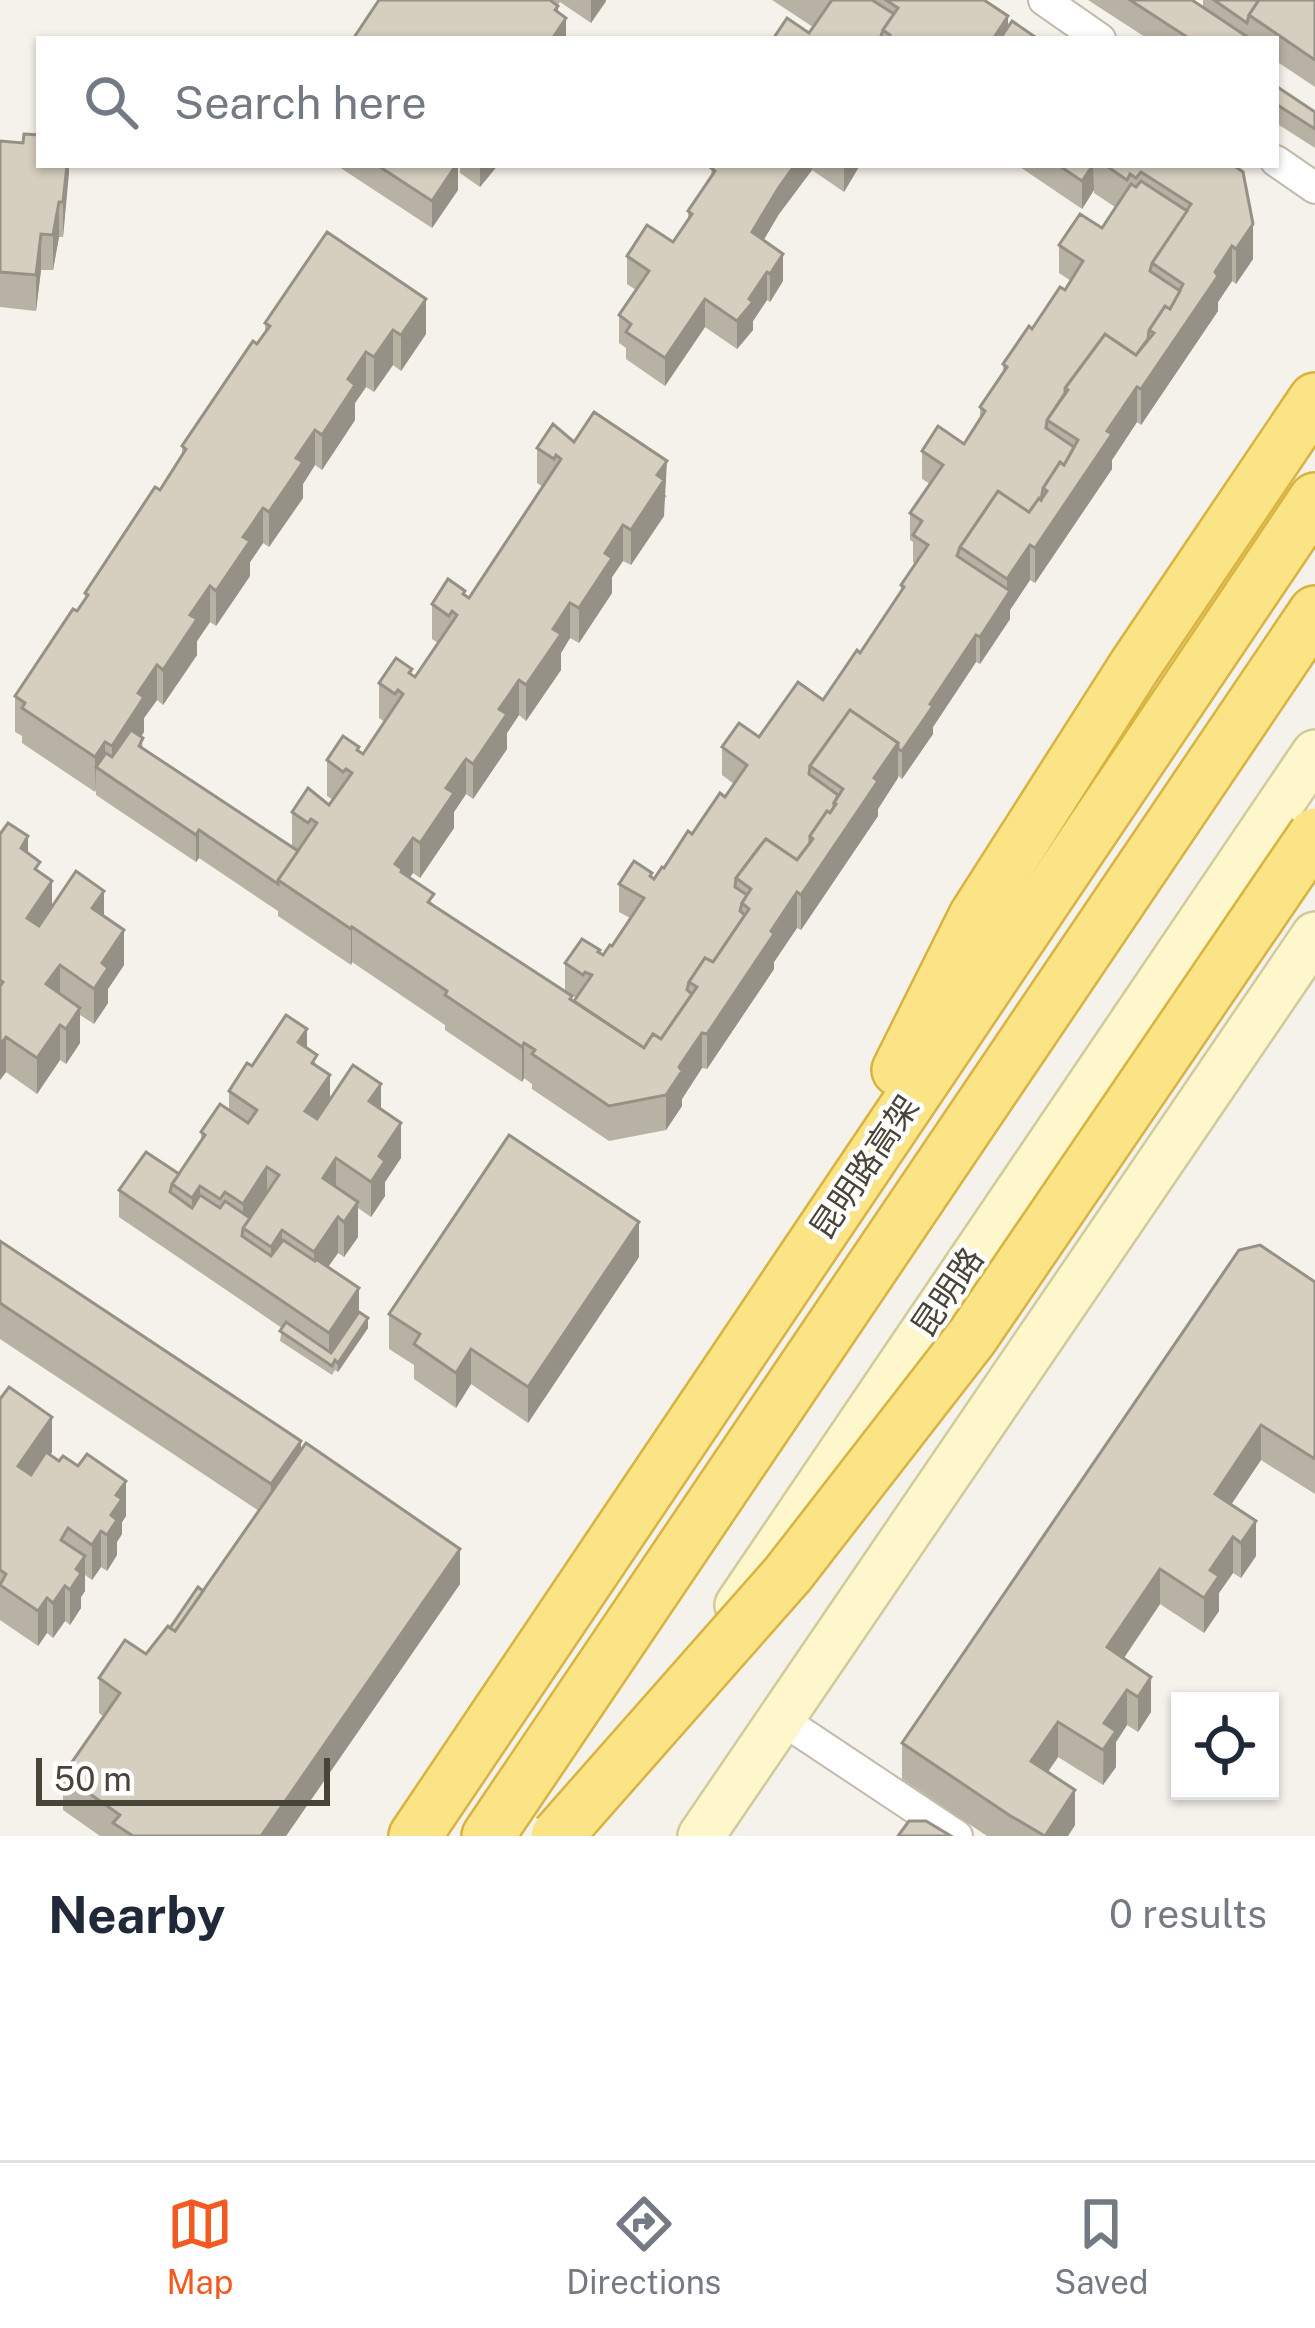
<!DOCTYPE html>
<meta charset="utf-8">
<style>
:root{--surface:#fff;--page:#f6f6f7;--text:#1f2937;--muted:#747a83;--line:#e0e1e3;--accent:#f35a22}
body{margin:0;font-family:"Public Sans","Noto Sans SC",sans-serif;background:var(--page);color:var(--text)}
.controls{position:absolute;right:36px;bottom:36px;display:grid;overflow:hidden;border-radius:0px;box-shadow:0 3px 9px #0004}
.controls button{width:108px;height:108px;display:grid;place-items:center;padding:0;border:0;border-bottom:3px solid var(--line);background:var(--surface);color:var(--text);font:60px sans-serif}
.scale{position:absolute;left:36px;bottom:30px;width:294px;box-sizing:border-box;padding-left:12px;border:6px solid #484438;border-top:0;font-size:33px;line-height:42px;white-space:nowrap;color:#484438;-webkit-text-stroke:9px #fff;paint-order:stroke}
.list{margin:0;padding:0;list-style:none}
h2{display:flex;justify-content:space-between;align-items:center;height:156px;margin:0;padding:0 48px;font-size:51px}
h2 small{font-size:39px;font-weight:400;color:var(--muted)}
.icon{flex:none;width:66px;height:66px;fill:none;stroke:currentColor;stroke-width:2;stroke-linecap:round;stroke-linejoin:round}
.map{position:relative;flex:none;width:1315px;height:1836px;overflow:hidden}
.search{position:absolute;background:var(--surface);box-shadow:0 3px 9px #0004;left:36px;right:36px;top:36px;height:132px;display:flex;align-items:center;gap:30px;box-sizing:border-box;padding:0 42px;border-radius:0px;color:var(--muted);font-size:45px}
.sheet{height:324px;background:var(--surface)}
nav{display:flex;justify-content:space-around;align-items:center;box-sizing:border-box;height:168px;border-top:3px solid var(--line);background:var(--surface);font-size:33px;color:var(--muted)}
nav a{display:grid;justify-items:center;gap:6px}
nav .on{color:var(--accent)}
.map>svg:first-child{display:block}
</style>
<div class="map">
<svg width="1315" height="1836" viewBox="0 0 1315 1836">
<rect width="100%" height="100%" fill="#f4f2ea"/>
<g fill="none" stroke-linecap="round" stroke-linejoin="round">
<g stroke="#c0bbac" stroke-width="34">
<g id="minor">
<path d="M1044 0 1100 39"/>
<path d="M1276 161 1315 188"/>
<path d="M781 1719 957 1836"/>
</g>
</g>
<g stroke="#d2ca9a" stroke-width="50">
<g id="secondary">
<path d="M738 1605 1315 753"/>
<path d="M701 1836 1315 935"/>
</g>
</g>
<g stroke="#d9b33f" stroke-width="56">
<g id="trunk">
<path d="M898 1070 975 916 1134 667 1315 399"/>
<path d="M415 1836 1315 499"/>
<path d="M488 1836 1315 612"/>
</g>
</g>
<use href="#minor" stroke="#fff" stroke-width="30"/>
<use href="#secondary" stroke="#fdf7cb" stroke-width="45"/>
<use href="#trunk" stroke="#fae486" stroke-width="51"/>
<g stroke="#d9b33f" stroke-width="56" stroke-linecap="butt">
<path id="trunk-bridge" d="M557 1836 788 1574 972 1337 1315 834"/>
</g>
<use href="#trunk-bridge" stroke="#fae486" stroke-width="51"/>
</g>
<g fill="#b8b2a4">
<path d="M379 0H606V2L591 23 560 2 558 5V12L566 39Z"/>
<path d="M772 0H984L1008 26 1038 39H773L809 33 813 27Z"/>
<path d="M1088 0H1192L1203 8V0H1315V87L1276 61V39H1148Z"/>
<path d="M1276 86 1315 112V148L1276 123Z"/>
<path d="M0 141 69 165 63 237H59L53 270H41L36 311 0 307Z"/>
<path d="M336 165H458V190L432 228Z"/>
<path d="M460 165H498L480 187 460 173Z"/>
<path d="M712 165H860L844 192 812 170 779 214 763 240 783 281 770 302 767 300 753 321V330L737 349 705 327 665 386 626 359V348L619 343V315L636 290 627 284V256L673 242 688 220V211L711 177Z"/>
<path d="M1017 165H1233L1253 259 1236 284 1232 281 1218 302V311L1141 425 1137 422 1112 460V469L1035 583 1030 580 1010 610V619L980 664 976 662 933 727V734L902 779 898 776 878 809V816L801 930 797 928 774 962V969L707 1069 702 1068 682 1099V1106L666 1130 609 1141 532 1089V1084L524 1078 522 1082 445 1030V1025L352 962 351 965 278 916V911L199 858 196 862 96 795V790L95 792 22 743V736L15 732V696L85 600V593L160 490 182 456V446L257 344 265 332V323L327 232 426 334 401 371 393 365 374 392 366 387 355 403V420L322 470 315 465 303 484V498L269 547 263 543 253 558 250 562V576L216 626 210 622 197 641V655L163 705 157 700 144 718V732L141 737 143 748 292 847V812L329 805 333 800 327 796V760L359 752 363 754 385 722 379 718V683L412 674 415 677 438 643 432 639V604L465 595 469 598 543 487 537 483V448L574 442 667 496 664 499V516L631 565 623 561 612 577V593L579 643 570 638 561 653V670L526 721 519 715 507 733V749L473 799 466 794 454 812V828L420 878 413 873 410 877 434 905 574 1001 576 998 565 990V963L600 953 603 955 612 946 630 918 619 912V884L652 878 654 879 734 784 722 775V747L759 737 823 700 860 653 901 592V585L915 564 913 562V542L910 540V513L930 484 922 479V451L964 444 980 419V407L1003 373V364L1071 281 1059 273V245L1102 228 1115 207 1094 193V190L1082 209Z"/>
<path d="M0 834 28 854 40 873 52 906 104 916 124 965 108 989V1003L94 1024 80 1015V1043L66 1064 60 1060 37 1094 6 1072 0 1080Z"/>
<path d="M307 1048 317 1066 330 1100 381 1109 401 1158 385 1182V1196L371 1217 358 1208V1237L344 1257 338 1253 328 1267 368 1328 338 1372 335 1370 332 1375 280 1341 282 1328 119 1217V1190L179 1174 201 1141V1132L229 1110V1091L252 1066Z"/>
<path d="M0 1241 301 1450 460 1584 286 1836H100L63 1810V1775L104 1717 99 1713V1678L146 1654 203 1591 259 1511 0 1339Z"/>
<path d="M639 1257 528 1423 471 1384 456 1408 414 1379V1365L389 1349V1314Z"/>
<path d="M1315 1282V1494L1261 1460 1231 1504 1256 1556 1241 1578 1233 1573 1219 1593V1611L1204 1633 1160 1604 1124 1658 1151 1712 1138 1732 1127 1725 1116 1742V1767L1103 1785 1058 1757 1048 1772 1075 1825 1068 1836H987L902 1779V1743Z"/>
<path d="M0 1399 52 1452 50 1455 126 1516 122 1522V1534L117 1542V1555L107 1571 101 1567 92 1580 85 1575V1591L81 1597V1608L70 1625 65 1621 53 1638 47 1633 38 1646 0 1620Z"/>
</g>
<g fill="#969186">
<path d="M591 0H606L591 23Z"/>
<path d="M558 6V30L566 18V39H552L555 10Z"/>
<path d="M1008 16V39H993Z"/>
<path d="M67 165H69V173L63 237V202Z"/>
<path d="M456 165H458V190L432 228V201Z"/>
<path d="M480 165H498L480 187Z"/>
<path d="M795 165H812V170L779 214 752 260V232L779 187Z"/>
<path d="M844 165H860L844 192Z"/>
<path d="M1093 165 1094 190 1082 209V181Z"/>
<path d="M59 202V237L53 270V235Z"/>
<path d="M1253 224V259L1236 284V249Z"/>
<path d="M41 234V270L36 311V275Z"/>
<path d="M1232 246V281L1218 302V311L1141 425V389Z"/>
<path d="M783 254V281L770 302V274Z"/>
<path d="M767 272V300L753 321V330L737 349V321L749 299Z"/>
<path d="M426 299V334L401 371V335Z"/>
<path d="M705 299V327L665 386V358Z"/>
<path d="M393 330V365L374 392V357Z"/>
<path d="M366 352V387L355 403V420L322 470V435L348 379Z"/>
<path d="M1137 387V422L1112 460V469L1035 583V548Z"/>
<path d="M315 430V465L303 484V498L269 547V512L296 458Z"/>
<path d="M667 461 664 516 631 565V530L657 475Z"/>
<path d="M263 508V543L250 562V576L216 626V591L243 537Z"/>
<path d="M623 525V561L612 577V593L579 643V608L605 553Z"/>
<path d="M1030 545V580L1010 610V619L980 664V637L1007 596V579Z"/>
<path d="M210 586V622L197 641V655L163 705V670L190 615Z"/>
<path d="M570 603V638L561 653V670L526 721V685L553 629Z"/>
<path d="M976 635V662L933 727V734L902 779V751L930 704Z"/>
<path d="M157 665V700L144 718V732L112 781V746L138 693Z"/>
<path d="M519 680V715L507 733V749L473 799V764L499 709Z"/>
<path d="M105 742V773L96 767 95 792V757Z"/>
<path d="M898 743V778L878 809V816L801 930V895Z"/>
<path d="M466 759V794L454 812V828L420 878V843L446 788Z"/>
<path d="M199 830V858L196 862V835Z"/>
<path d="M28 836V872L21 848Z"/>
<path d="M413 838V873L402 888 395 864Z"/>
<path d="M52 881V916L27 953V918Z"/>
<path d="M104 891V926L92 908Z"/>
<path d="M797 893V928L774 962V969L707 1069V1034Z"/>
<path d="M352 927V962L351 965V929Z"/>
<path d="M124 930V965L108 989V1003L94 1024V989L102 963Z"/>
<path d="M60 965V1000L46 984Z"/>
<path d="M80 1008V1043L66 1064V1029Z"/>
<path d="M60 1025V1060L37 1094V1058Z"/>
<path d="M307 1029V1064L298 1042Z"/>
<path d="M702 1033V1068L682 1099V1106L666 1130V1095L679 1067Z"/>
<path d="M6 1037V1072L0 1080V1045Z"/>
<path d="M524 1043V1078L522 1082V1047Z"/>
<path d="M330 1075V1110L305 1147V1111Z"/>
<path d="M381 1084V1119L369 1101Z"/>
<path d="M401 1123V1158L385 1182V1196L371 1217V1182L379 1156Z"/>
<path d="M336 1158V1194L323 1178Z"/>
<path d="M267 1167V1202L243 1228V1261L242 1263 243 1204Z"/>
<path d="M200 1186V1221L192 1233V1198Z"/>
<path d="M358 1202V1237L344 1257V1222Z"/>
<path d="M338 1217V1253L314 1287V1252Z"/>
<path d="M639 1222V1257L528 1423V1387Z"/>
<path d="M282 1230V1265L271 1282V1247Z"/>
<path d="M359 1288V1316L329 1360V1333Z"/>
<path d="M368 1318V1328L338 1372V1363Z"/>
<path d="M471 1349V1384L456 1408V1373Z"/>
<path d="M52 1417V1452L18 1501V1466Z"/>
<path d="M1261 1425V1460L1215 1529V1494Z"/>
<path d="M301 1441V1476L271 1519V1484Z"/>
<path d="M126 1481V1516L122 1522V1534L117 1542V1555L107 1571V1535L111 1515 116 1495Z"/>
<path d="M1256 1521V1556L1241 1578V1543Z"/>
<path d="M101 1531V1567L92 1580V1545Z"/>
<path d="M1233 1537V1573L1219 1593V1611L1204 1633V1598L1210 1570Z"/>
<path d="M460 1549V1584L286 1836H261Z"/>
<path d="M85 1556V1591L81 1597V1608L70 1625V1590L76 1569Z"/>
<path d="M1160 1569V1604L1107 1683V1647Z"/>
<path d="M65 1586V1621L53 1638V1603Z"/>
<path d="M47 1598V1633L38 1646V1611Z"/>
<path d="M1151 1677V1712L1138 1732V1697Z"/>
<path d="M1127 1690V1725L1116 1742V1767L1103 1785 1104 1723Z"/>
<path d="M1058 1722V1757L1031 1796V1761Z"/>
<path d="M1075 1790V1825L1068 1836H1045Z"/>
</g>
<g fill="#d6cfbf" stroke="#969186" stroke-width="3">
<path d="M379 0H550L558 6 555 10 566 18 552 39H353Z"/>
<path d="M832 0H872L894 14 883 30 880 39H773L787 18 809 33Z"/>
<path d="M886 0H984L1008 16 993 39H887L890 35 883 30 898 8Z"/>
<path d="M1130 0H1192L1246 36 1243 39H1190Z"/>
<path d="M1214 0H1259L1249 15 1247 23Z"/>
<path d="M1259 0H1315V60L1249 15Z"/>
<path d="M1012 21 1038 39H1000Z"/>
<path d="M1276 86 1315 112V129L1276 104Z"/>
<path d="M24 134 39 135V165H67L63 202H59L53 235 41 234 36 275 0 272V141L23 143Z"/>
<path d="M377 165H456L432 201Z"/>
<path d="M712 165H795L779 187 752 232 783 254 770 274 767 272 749 299 753 302 737 321 705 299 665 358 626 332 631 324 619 315 649 271 627 256 647 225 673 242 692 214 688 211 715 171 711 168Z"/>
<path d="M1058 165H1093L1082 181Z"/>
<path d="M1105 165H1233L1243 172 1253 224 1236 249 1232 246 1215 272 1218 276 1141 389 1137 387 1107 431 1112 434 1035 548 1030 545 1007 579 960 547 998 491 1029 512 1039 498 1041 500 1047 491 1043 488 1060 462 1064 465 1078 440 1047 420 1068 390 1065 388 1105 334 1136 355 1154 333 1149 330 1165 306 1170 309 1183 284 1152 263 1191 204 1141 172 1136 178 1130 174 1127 180Z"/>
<path d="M1141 181 1187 211 1152 263 1150 271 1180 291 1170 309 1165 306 1149 330 1148 339 1136 355 1105 334 1065 388V393L1047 420 1046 428 1074 447 1064 465 1060 462 1043 488 1041 500 1039 498 1029 512 998 491 960 547 957 556 1010 591 980 637 976 635 930 704 933 706 902 751 898 749V743L850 710 810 766 809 774 838 795 834 803V807L830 813 827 811 810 836V843L797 860 766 839 761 845 736 878 735 887 747 895 742 903 740 911 745 915 713 962 705 958 689 982 687 990 692 994 661 1039 653 1034 644 1048 574 1001 592 975 585 972 583 975 565 963 582 939 600 950 598 952 603 955 610 945 612 946 644 898 619 884 634 861 652 873 650 876 654 879 662 867 664 868 688 831 692 834 720 793 725 797 747 765 722 747 739 723 759 737 798 682 823 700 857 650 860 653 904 587 901 585 928 545 913 535 922 521 910 513 943 465 922 451 938 426 964 444 985 411 980 407 1007 367 1003 364 1029 326 1032 329 1060 287 1065 290 1083 261 1059 245 1080 214 1102 228 1131 184 1136 187Z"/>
<path d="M327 232 426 299 401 335 393 330 374 357 366 352 348 379 355 385 322 435 315 430 296 458 303 462 269 512 263 508 253 523 243 537 250 541 216 591 210 586 190 615 197 619 163 670 157 665 138 693 144 697 112 746 105 742 95 757 22 708 25 703 15 696 73 609 77 611 88 595 85 593 155 487 160 490 186 449 182 446 253 341 257 344 270 326 265 323Z"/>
<path d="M594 412 667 461 657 475 664 480 631 530 623 525 605 553 612 558 579 608 570 603 553 629 561 634 526 685 519 680 509 695 499 709 507 714 473 764 466 759 446 788 454 793 420 843 413 838 395 864 402 869 401 872 434 894 428 902 572 996 570 999 644 1048 653 1034 661 1039 697 987 689 982 705 958 713 962 749 909 742 903 751 889 736 878 761 845 766 839 797 860 813 839 810 836 827 811 830 813 836 804 834 803 843 789 810 766 850 710 898 743 874 778 878 781 801 895 797 892 771 931 774 934 707 1034 702 1033 679 1067 682 1071 666 1095 609 1106 532 1054 535 1050 524 1043 522 1047 445 995 447 991 352 927 351 929 278 880 317 823 311 819 308 823 292 812 308 788 329 805 352 773 346 769 343 772 327 760 343 736 359 747 357 750 363 754 403 694 398 690 395 694 379 683 396 658 412 669 409 673 415 677 457 615 452 611 449 616 432 604 448 579 465 591 463 594 469 598 561 459 556 455 554 459 537 448 553 424 574 442Z"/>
<path d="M131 730 143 738 139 746 298 851 278 880V884L199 830 196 835 96 767 106 753 112 757Z"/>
<path d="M8 823 28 836 21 848 40 862 35 869 52 881 27 918 39 926 76 871 104 891 92 908 124 930 102 963 108 968 94 989 60 965 46 984 80 1008 66 1029 60 1025 37 1058 6 1037 0 1045V986L3 982 0 980V834Z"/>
<path d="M286 1015 307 1029 298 1042 317 1055 312 1063 330 1075 305 1111 317 1119 353 1065 381 1084 369 1101 401 1123 379 1156 385 1161 371 1182 336 1158 323 1178 358 1202 344 1222 338 1217 314 1252 282 1230 271 1247 243 1228 279 1175 267 1167 243 1204 225 1192 220 1199 200 1186 192 1198 172 1184 205 1135 201 1132 220 1104 248 1123 257 1110 229 1091 247 1063 252 1066Z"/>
<path d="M509 1135 639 1222 528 1387 471 1349 456 1373 414 1344 420 1334 389 1314Z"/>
<path d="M146 1152 179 1174 172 1184 170 1192 192 1208 200 1195 220 1208 225 1201 250 1218 243 1228 242 1236 271 1256 283 1240 315 1261 316 1259 359 1288 329 1333 119 1190Z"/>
<path d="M0 1241 301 1441 271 1484 0 1303Z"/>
<path d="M1260 1245 1315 1282V1459L1261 1425 1215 1494 1256 1521 1241 1543 1233 1537 1210 1570 1219 1576 1204 1598 1160 1569 1107 1647 1151 1677 1138 1697 1127 1690 1104 1723 1116 1731 1103 1750 1058 1722 1031 1761 1075 1790 1045 1836 1009 1815 902 1743 1239 1250Z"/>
<path d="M359 1312 368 1318 338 1363 335 1360 332 1366 280 1331 286 1322 331 1353Z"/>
<path d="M9 1387 52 1417 18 1466 31 1475 46 1452 59 1461 63 1456 78 1466 87 1454 126 1481 116 1495 122 1499 111 1515 117 1520 107 1535 101 1531 92 1545 68 1528 61 1540 85 1556 76 1569 81 1573 70 1590 65 1586 53 1603 47 1598 38 1611 0 1585 6 1574 0 1570V1399Z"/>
<path d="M306 1443 460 1549 261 1836H133L113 1823 120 1815 63 1775 120 1693 99 1678 125 1640 146 1654 168 1626 175 1631Z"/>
<path d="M198 1587 203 1591 175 1631 170 1628Z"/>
<path d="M909 1821H926L951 1836H898Z"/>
</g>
<g text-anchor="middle" stroke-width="9" stroke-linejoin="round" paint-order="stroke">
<g font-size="33" fill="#484438" stroke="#fff">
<text transform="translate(864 1167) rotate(-56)" y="12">昆明路高架</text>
<text transform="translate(947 1292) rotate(-56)" y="12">昆明路</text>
</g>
</g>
</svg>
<div class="controls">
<button><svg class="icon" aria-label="locate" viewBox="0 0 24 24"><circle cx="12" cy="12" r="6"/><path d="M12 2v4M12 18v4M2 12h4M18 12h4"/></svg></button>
</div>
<div class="scale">50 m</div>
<div class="search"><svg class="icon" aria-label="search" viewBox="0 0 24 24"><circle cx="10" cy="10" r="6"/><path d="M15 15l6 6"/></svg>Search here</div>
</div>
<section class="sheet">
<h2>Nearby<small>0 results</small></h2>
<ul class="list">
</ul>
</section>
<nav>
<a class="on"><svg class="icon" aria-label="map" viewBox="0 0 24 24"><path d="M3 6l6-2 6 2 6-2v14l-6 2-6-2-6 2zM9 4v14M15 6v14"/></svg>Map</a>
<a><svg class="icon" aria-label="directions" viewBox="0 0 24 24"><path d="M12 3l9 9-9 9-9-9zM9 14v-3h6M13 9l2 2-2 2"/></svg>Directions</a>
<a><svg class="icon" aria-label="saved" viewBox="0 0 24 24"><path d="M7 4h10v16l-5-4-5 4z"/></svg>Saved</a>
</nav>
